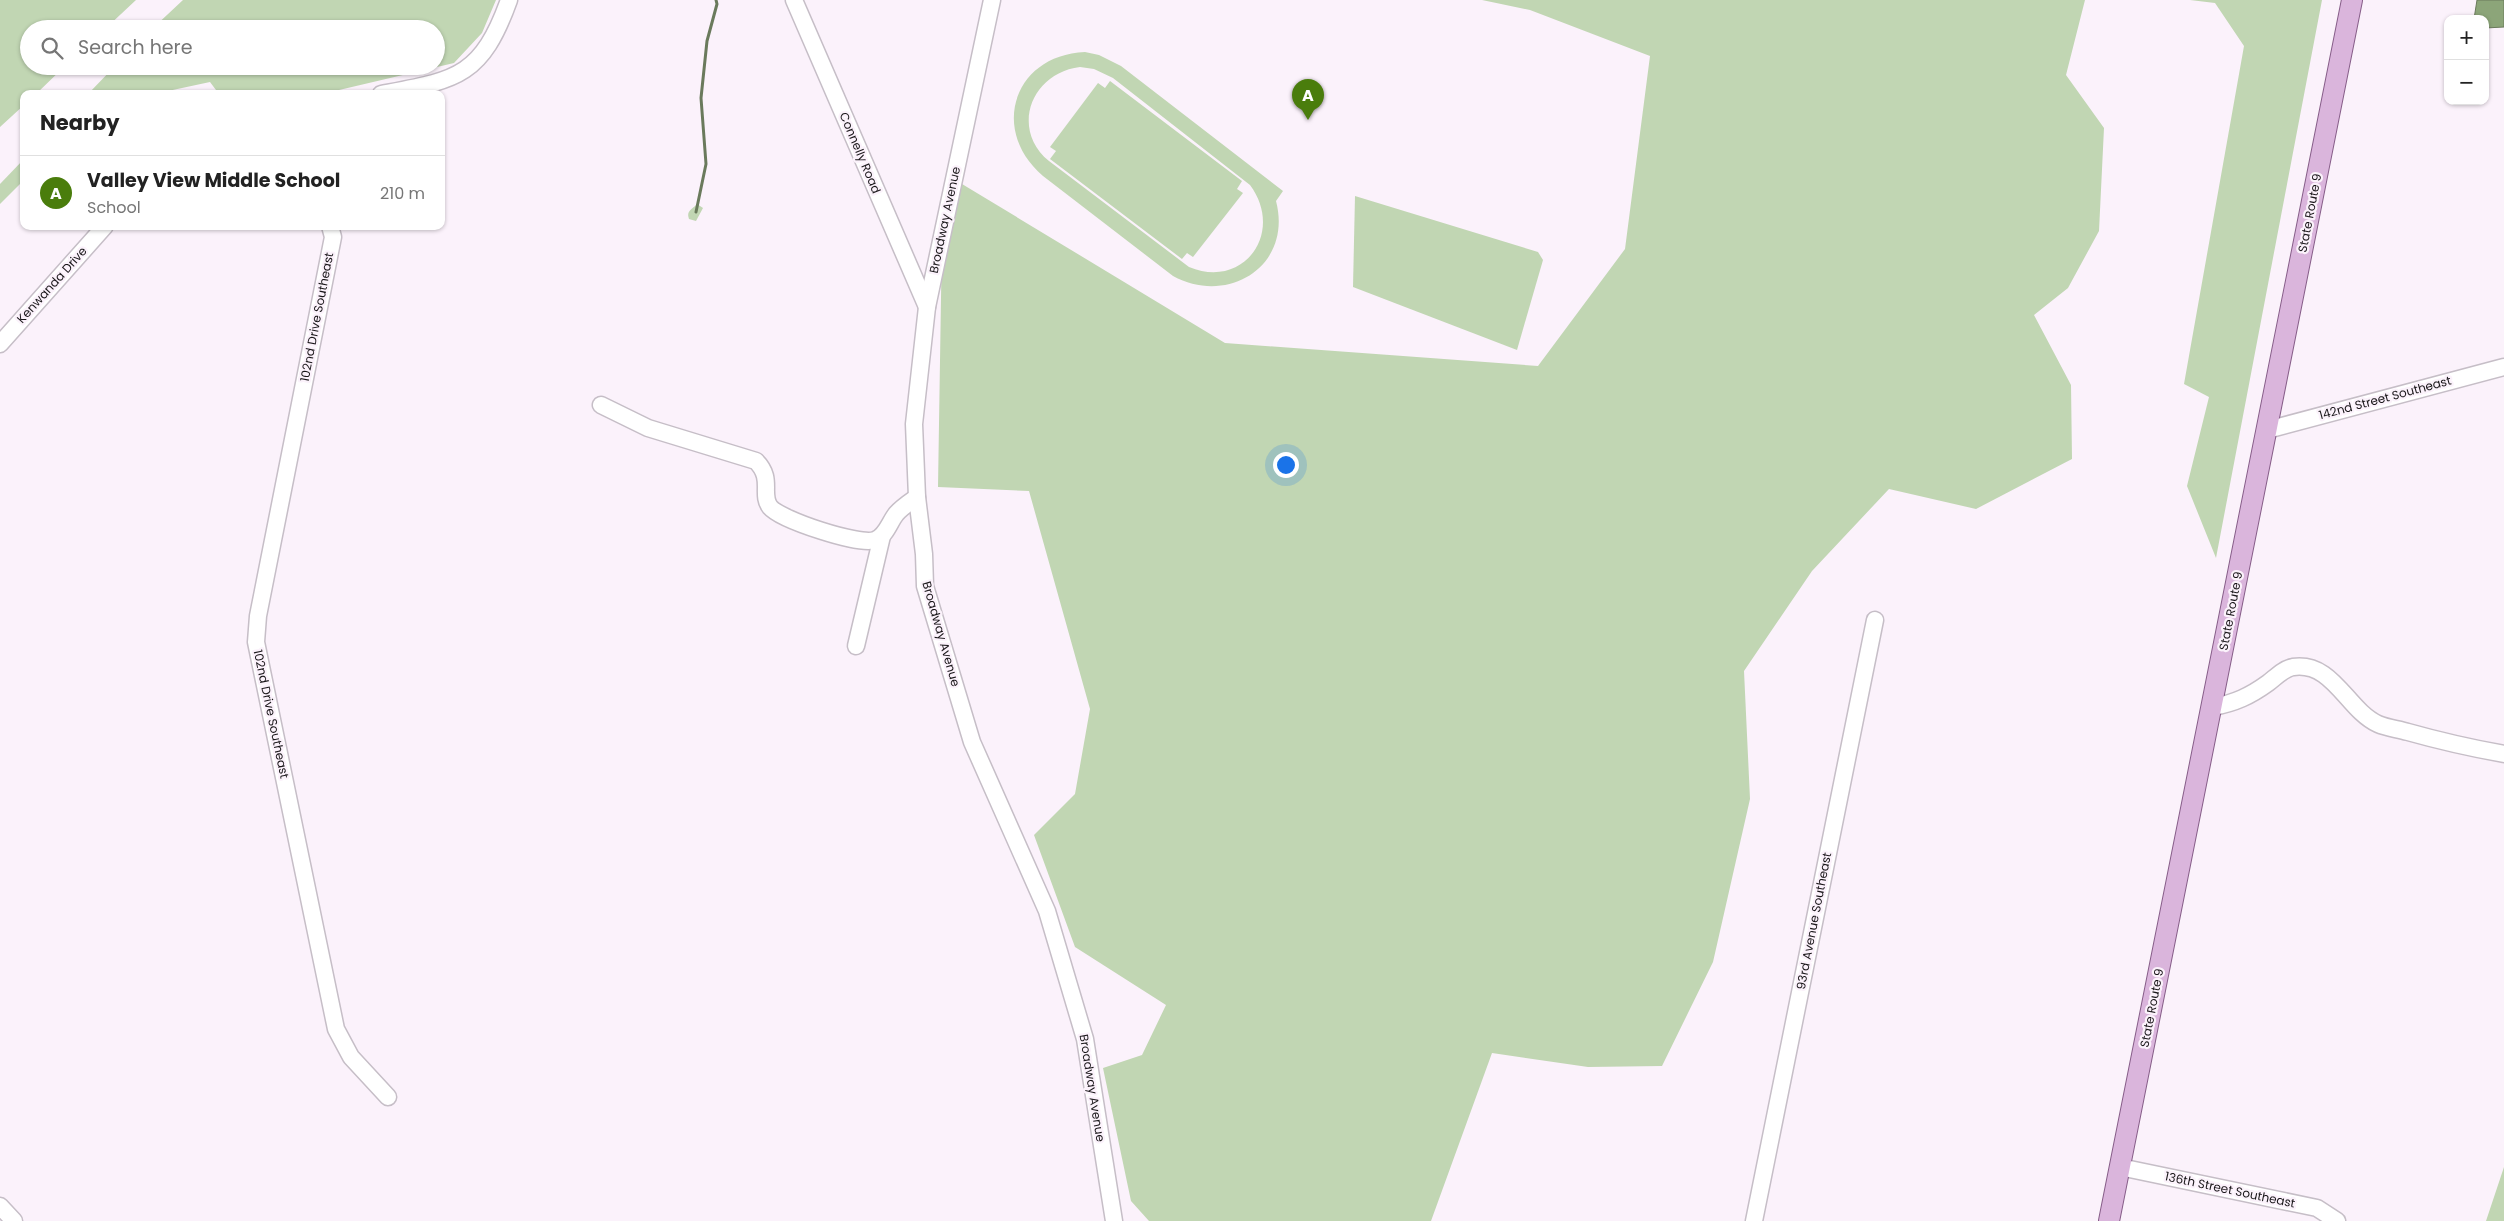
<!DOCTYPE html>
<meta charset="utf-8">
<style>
:root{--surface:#fff;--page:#f6f6f6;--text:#222;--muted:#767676;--line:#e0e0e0;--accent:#4a7d0c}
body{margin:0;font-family:Poppins,sans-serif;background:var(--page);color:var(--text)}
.controls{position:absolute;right:15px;top:15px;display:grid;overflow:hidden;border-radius:10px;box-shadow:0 1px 4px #0004}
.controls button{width:45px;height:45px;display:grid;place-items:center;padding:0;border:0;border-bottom:1px solid var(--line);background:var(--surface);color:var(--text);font:25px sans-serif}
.you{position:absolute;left:1285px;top:464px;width:18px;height:18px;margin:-12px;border:4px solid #fff;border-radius:50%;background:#1a73e8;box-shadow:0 0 0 8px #1a73e833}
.badge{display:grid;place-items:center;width:32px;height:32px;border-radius:50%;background:var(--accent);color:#fff;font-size:16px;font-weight:700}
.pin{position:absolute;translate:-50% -41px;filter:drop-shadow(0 1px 2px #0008)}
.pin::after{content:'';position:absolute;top:26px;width:18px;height:15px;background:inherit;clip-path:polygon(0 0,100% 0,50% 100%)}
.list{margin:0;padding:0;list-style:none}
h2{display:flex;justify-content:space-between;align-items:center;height:65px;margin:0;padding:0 20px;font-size:21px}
h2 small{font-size:16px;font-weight:400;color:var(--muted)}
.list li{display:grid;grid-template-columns:32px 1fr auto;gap:15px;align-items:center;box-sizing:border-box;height:75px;padding:0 20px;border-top:1px solid var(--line)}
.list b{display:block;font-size:19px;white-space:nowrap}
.list p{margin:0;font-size:16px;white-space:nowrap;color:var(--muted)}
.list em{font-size:16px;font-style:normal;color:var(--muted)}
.icon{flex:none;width:28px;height:28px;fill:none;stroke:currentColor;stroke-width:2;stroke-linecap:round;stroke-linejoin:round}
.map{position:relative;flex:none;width:2504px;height:1221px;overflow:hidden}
.search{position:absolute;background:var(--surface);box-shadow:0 1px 4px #0004;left:20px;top:20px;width:425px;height:55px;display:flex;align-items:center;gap:12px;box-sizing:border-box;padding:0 18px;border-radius:28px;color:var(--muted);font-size:19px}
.panel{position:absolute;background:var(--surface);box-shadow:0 1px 4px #0004;left:20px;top:90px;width:425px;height:140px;border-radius:10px}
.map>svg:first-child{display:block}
</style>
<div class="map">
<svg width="2504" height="1221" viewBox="0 0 2504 1221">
<rect width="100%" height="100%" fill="#fbf2fb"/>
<g fill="#c1d6b3" fill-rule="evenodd">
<path d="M0 0H136L105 29H29V66H65L36 94H24V105L0 127Z"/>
<path d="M183 0H496L482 33 454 63 322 94H219L210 82 154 94H88L115 66H436V29H152Z"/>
<path d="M1482 0H2085L2066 75 2104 128 2099 231 2068 288 2034 315 2071 385 2072 459 1976 509 1889 489 1812 571 1744 671 1750 799 1713 962 1662 1066 1588 1067 1492 1053 1431 1221H1149L1131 1201 1103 1068 1142 1055 1166 1005 1075 947 1034 835 1075 794 1090 709 1029 491 938 487 942 235 962 184 1225 343 1538 366 1625 249 1650 56 1530 10Z"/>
<path d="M2190 0H2322L2216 558 2187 486 2209 397 2184 384 2244 46 2215 3Z"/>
<path d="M1085 52 1099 55 1121 66 1283 191 1276 201C1293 266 1228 306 1173 276L1043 176C989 130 1014 55 1085 52ZM1080 67 1094 69 1113 78 1250 185C1285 232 1244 290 1189 267L1049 161C1010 129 1031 73 1080 67Z"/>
<path d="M1110 81 1242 181 1237 189 1243 193 1193 257 1187 253 1182 259 1050 159 1056 151 1050 147 1098 83 1105 88Z"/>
<path d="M24 159V180L0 204V184Z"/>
<path d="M1355 196 1538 252 1543 260 1517 350 1353 287Z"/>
<path d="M697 204 703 208 696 221 689 219C686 210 692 210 697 204Z"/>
<path d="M2504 1167V1221H2486Z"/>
</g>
<path fill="#8ca579" stroke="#6a7a5c" d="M2477 0H2504V27L2485 28V19H2474Z"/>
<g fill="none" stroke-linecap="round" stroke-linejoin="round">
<path stroke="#6a7a5c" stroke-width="3" d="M696 212 706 164 701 98 707 41 717 4 716 0"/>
<g stroke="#c6bec7" stroke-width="19">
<g id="minor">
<path d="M794 0 927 307"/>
<path d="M992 0 927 307 914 424 917 497 924 554 925 586 972 742 1047 911 1085 1039 1114 1221"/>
<path d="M381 94C456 80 481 78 509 0"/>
<path d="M330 226 333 237 258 616 256 642 336 1029 351 1057 388 1097"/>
<path d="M0 344 105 226"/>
<path d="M601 405 648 428 756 461C774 479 760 494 770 507 781 520 860 546 875 540 886 536 889 523 896 514 902 507 910 502 917 497"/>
<path d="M2267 430 2504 367"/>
<path d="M856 646 882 536"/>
<path d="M2213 707C2235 703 2250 696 2268 683 2276 677 2283 669 2293 667 2333 661 2347 710 2378 724 2387 728 2398 729 2408 732 2440 741 2471 748 2504 754"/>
<path d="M2120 1167 2317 1208 2337 1221"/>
<path d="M0 1206 14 1221"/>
<path d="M1754 1221 1875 620"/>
</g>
</g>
<g stroke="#865d88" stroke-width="22">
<path id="major" d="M2109 1221 2352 0"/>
</g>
<use href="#minor" stroke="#fff" stroke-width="16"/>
<use href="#major" stroke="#dab5dc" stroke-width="20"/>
</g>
<g text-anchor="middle" stroke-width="4.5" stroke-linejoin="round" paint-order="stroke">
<g font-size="12" fill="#191619" stroke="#fbf2fb">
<text transform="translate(860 153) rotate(67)" y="4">Connelly Road</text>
<text transform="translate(2310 213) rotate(-79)" y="4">State Route 9</text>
<text transform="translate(945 220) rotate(-78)" y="4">Broadway Avenue</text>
<text transform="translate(52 285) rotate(-48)" y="4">Kenwanda Drive</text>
<text transform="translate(317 317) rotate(-79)" y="4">102nd Drive Southeast</text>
<text transform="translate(2385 398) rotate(-15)" y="4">142nd Street Southeast</text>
<text transform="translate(2231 611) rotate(-79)" y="4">State Route 9</text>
<text transform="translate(941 634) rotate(74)" y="4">Broadway Avenue</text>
<text transform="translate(271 714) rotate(78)" y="4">102nd Drive Southeast</text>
<text transform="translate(1814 921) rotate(-79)" y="4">93rd Avenue Southeast</text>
<text transform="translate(2152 1008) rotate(-79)" y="4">State Route 9</text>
<text transform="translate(1092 1088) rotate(81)" y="4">Broadway Avenue</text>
<text transform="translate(2230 1190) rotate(12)" y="4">136th Street Southeast</text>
</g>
</g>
</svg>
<div class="controls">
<button>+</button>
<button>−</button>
</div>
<div class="you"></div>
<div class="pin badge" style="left:1308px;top:120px">A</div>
<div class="search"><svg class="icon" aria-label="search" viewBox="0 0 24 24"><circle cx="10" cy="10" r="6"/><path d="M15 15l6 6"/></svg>Search here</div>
<section class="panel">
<h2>Nearby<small></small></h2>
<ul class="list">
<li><span class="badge">A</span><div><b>Valley View Middle School</b><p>School</p></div><em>210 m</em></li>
</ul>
</section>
</div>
